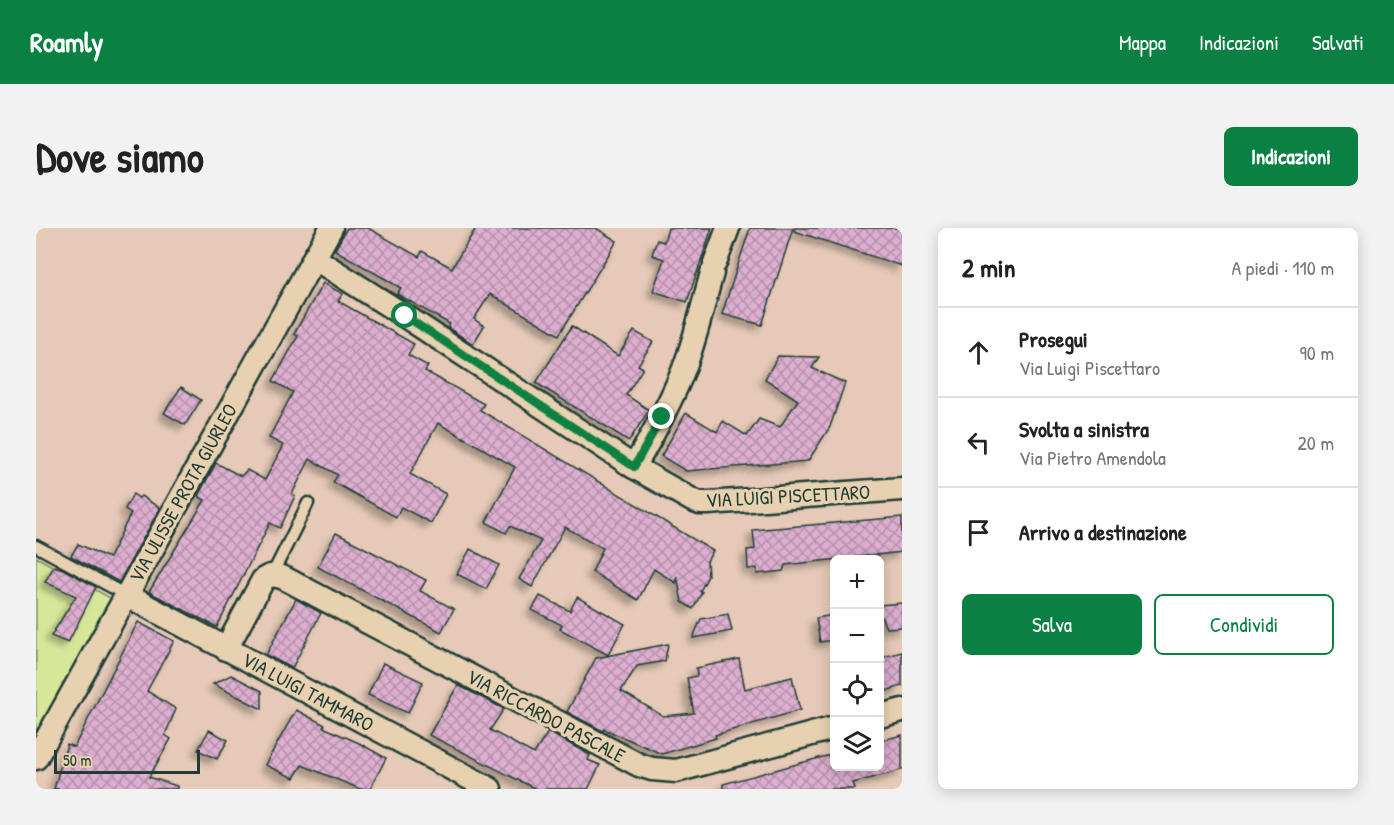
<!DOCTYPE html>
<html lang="it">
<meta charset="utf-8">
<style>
:root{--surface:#fff;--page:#f2f2f2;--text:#222;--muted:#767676;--line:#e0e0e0;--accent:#0b8043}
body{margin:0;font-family:"Patrick Hand",sans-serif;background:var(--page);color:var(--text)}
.controls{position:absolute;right:18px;bottom:18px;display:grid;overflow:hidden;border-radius:9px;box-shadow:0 3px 15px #0003}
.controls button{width:54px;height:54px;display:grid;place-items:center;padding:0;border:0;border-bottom:2px solid var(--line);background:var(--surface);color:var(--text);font:30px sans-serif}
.scale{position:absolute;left:18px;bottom:15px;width:146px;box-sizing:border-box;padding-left:6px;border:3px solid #1f3d34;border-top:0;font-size:16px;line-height:21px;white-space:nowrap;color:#1f3d34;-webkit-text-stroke:4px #e8d1b1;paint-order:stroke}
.stop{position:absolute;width:18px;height:18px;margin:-14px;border:4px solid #0b8043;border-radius:50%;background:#fff}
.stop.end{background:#0b8043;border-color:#fff;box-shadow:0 2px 6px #0008}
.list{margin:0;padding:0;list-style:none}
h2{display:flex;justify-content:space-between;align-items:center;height:78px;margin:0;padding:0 24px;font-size:26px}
h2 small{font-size:20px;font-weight:400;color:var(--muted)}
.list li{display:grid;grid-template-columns:39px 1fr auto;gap:18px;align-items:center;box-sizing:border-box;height:90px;padding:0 24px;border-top:2px solid var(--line)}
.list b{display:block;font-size:22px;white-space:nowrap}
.list p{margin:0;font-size:20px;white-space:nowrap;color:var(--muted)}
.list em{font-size:20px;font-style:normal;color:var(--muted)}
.actions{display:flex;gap:12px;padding:18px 24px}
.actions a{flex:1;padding:14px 0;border:2px solid var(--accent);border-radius:9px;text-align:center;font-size:21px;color:var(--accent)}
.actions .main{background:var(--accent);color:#fff}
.icon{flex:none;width:33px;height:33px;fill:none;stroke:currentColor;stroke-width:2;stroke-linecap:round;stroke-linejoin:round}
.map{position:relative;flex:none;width:866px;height:561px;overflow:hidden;border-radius:9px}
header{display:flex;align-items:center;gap:36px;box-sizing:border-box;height:84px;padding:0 30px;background:var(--accent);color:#fff}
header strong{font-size:28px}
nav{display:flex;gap:33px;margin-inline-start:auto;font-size:21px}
.intro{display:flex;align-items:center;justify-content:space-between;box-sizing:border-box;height:144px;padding:0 36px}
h1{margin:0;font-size:42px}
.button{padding:15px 27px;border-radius:9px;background:var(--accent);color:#fff;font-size:21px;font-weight:700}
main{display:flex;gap:36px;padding:0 36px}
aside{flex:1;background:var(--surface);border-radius:9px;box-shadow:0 3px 15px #0003}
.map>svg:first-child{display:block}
</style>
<header>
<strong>Roamly</strong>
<nav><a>Mappa</a><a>Indicazioni</a><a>Salvati</a></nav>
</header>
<div class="intro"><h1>Dove siamo</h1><a class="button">Indicazioni</a></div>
<main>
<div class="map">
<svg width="866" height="561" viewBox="0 0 866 561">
<defs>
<pattern id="building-cross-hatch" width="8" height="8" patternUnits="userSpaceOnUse" patternTransform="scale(1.5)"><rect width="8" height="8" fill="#ddaecf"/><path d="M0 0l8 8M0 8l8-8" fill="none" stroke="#b38fa9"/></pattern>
<filter id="shadow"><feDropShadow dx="-5.5" dy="5.5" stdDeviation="3" flood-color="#0004"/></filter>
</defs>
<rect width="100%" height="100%" fill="#e6cab7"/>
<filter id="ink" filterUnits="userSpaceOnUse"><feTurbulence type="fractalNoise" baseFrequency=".0167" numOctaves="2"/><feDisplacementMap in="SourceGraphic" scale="12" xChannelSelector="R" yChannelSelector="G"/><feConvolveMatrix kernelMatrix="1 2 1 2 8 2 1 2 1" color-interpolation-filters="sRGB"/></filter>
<g filter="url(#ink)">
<path fill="#d7e79a" stroke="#7b9267" stroke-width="1.5" d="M0 329 76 371 0 506Z"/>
<g fill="url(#building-cross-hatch)" stroke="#1f3d34" stroke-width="1.5" filter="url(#shadow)">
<path d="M311 0H332L383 29 386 23 416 40 440 0H560L581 13 523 107 454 66 438 91 448 98 437 116 412 100 414 96 361 66 365 60 299 22Z"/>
<path d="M632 0H676L651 74 617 63 628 31 616 27 621 12 628 14Z"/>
<path d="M714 0H757L726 97 686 86Z"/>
<path d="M759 0H866V38L758 3Z"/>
<path d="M287 55 307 66 302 73 378 116 372 127 392 138 389 143 448 176 444 182 677 323 671 333 672 348 664 363 666 364 657 381 646 374 641 348 640 355 618 341 602 372 556 344 567 320 529 299 496 359 483 351 505 313 474 298 470 305 450 294 479 239 402 195 374 246 410 266 395 295 365 279 360 289 297 254 302 247 274 231 256 266 259 268 244 300 234 295 181 399 113 364 169 272 162 268 180 235 205 248 211 242 229 252 247 217 233 210 257 164 237 153 262 108 258 106Z"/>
<path d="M536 98 582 128 598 103 617 114 602 137 607 140 590 167 613 182 593 213 500 155Z"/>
<path d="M742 128 783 129 776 140 809 155 794 199 772 233 650 243 625 228 650 185 681 204 687 193 711 208 723 191 744 199 762 172 729 151Z"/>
<path d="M145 159 165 172 149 197 128 185Z"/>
<path d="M97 266 103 270 105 268 124 280 83 354 35 328 42 316 73 330 95 285 89 281Z"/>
<path d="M866 289V324L749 337 747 343 721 346V340L712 341 711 322 719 321 717 302Z"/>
<path d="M300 305 390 352 384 363 418 381 405 404 282 339Z"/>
<path d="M434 321 463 337 450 361 421 346Z"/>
<path d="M18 338 27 341 60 359 32 415 15 408 40 368 9 354Z"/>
<path d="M504 368 534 383 541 369 589 396 572 427 524 401 526 397 496 382Z"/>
<path d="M260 371 285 385 256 440 230 427Z"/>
<path d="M866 375V399L850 400 843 383V377Z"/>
<path d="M692 386 696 403 657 410 665 391Z"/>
<path d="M798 387V412L784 414 780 390Z"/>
<path d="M102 394 138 413 111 463 140 481 129 507 135 511 113 549 141 558V561H18L31 516 38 519Z"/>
<path d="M632 416 629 433 601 438 585 463 627 488 658 485 651 450 661 448 660 440 703 431 709 461 756 449 764 482 679 507 680 510 626 526 568 501 567 503 531 484 560 430Z"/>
<path d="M866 424V458L843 465V430Z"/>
<path d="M347 435 387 454 372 485 332 467Z"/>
<path d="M195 447 226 463V481L177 456Z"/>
<path d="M422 457 468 481 454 502 498 526 512 504 554 527 552 532 564 537 552 561H500L393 507Z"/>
<path d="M260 482 289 497 287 499 323 515 350 530 334 561H324L266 537 258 550 229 537Z"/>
<path d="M173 502 192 512 181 531 162 522Z"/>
<path d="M866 507V542L817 555 819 561H687V556L798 526V538H843V513Z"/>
</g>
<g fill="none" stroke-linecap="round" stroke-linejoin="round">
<g stroke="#1f3d34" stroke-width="15">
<g id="lane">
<path d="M0 318 90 367"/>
<path d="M236 347 272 275"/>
</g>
</g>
<g stroke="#1f3d34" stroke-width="27">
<g id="street">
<path d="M278 30 369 88 598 239 656 272 664 275H672L866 261"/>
<path d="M679 35 692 0"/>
<path d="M598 239C615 210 632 179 645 148 659 115 666 79 676 45"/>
<path d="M90 367 454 561"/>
<path d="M190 421 227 352C234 346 239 347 248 350L603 537 616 541 640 543 798 500"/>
<path d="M844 488 866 482"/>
<path d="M0 530 295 0"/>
</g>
</g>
<use href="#lane" stroke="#e8d1b1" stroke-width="10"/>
<use href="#street" stroke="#e8d1b1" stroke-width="22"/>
</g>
</g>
<g fill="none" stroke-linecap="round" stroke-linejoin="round" filter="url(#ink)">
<path stroke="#0b8043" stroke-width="8" d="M369 88 598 239 626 189"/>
</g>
<g text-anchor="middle" stroke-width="6" stroke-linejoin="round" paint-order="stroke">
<g font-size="20" fill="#1f3d34" stroke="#e8d1b1">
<text transform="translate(147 265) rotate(-61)" y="7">VIA ULISSE PROTA GIURLEO</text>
<text transform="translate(752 268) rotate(-3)" y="7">VIA LUIGI PISCETTARO</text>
<text transform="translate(272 464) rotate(28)" y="7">VIA LUIGI TAMMARO</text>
<text transform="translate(510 488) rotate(28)" y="7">VIA RICCARDO PASCALE</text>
</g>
</g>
</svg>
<div class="controls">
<button>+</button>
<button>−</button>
<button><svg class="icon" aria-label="locate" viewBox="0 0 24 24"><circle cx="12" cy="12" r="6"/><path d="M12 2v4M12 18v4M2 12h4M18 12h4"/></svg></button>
<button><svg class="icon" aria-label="layers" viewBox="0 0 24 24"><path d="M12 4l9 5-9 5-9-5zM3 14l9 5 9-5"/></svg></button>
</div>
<div class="scale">50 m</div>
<div class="stop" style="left:369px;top:88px"></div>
<div class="stop end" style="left:626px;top:189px"></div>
</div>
<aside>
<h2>2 min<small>A piedi · 110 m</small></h2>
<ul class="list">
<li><svg class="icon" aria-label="ahead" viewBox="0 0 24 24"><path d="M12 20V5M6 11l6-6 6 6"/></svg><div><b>Prosegui</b><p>Via Luigi Piscettaro</p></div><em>90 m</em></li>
<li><svg class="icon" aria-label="left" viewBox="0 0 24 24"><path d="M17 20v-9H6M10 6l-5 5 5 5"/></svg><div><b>Svolta a sinistra</b><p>Via Pietro Amendola</p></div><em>20 m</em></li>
<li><svg class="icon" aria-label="arrive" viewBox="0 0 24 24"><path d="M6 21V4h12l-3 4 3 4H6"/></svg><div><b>Arrivo a destinazione</b></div></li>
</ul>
<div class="actions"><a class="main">Salva</a><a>Condividi</a></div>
</aside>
</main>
